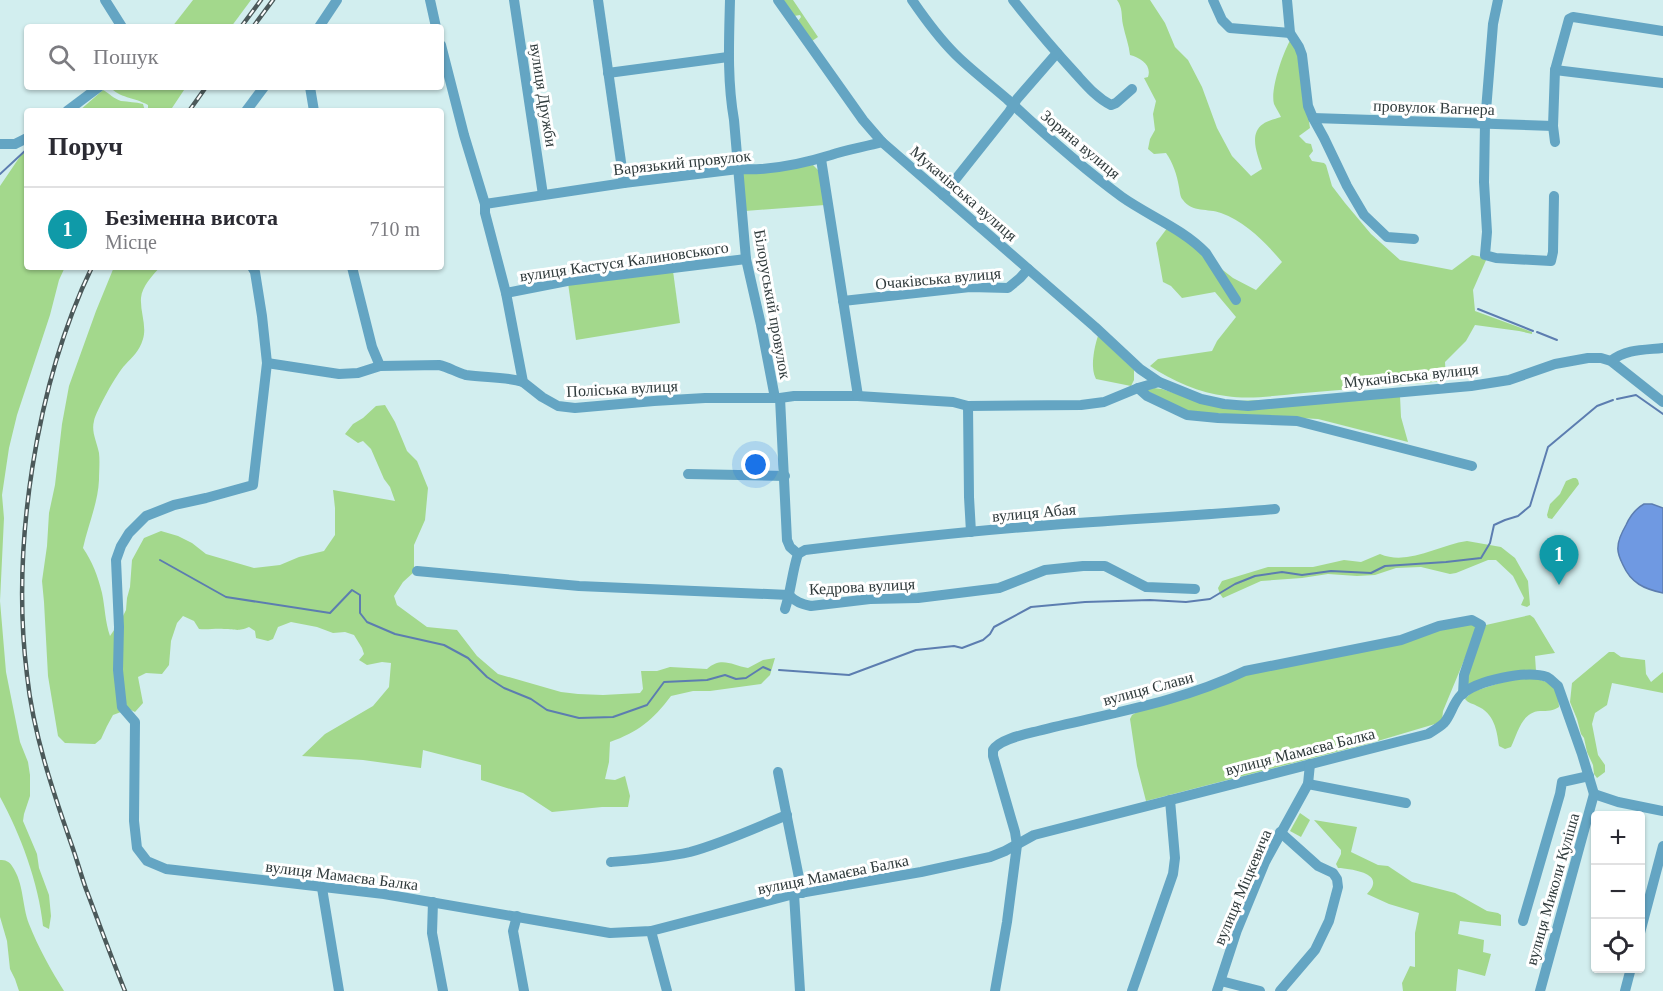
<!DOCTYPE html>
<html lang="uk">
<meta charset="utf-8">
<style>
:root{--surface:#fff;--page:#f2f2f3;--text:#2b2b33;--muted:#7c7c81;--line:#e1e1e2;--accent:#b04c1a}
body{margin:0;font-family:"Times New Roman",serif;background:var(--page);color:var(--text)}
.controls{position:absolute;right:18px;bottom:18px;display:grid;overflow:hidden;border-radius:6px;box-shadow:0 2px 4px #0004}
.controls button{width:54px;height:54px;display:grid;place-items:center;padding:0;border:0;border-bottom:2px solid var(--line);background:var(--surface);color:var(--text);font:30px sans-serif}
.you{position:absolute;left:756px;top:465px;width:21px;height:21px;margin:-15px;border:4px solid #fff;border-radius:50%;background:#1a73e8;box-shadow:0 0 0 9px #1a73e833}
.badge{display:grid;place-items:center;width:39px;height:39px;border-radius:50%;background:var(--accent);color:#fff;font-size:20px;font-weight:700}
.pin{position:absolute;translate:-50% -50px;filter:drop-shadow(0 2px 3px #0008)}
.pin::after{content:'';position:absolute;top:32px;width:21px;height:18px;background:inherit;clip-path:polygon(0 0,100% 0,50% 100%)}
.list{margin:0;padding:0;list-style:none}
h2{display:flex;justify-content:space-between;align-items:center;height:78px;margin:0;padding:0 24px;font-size:26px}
h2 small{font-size:20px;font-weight:400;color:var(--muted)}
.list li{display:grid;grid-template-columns:39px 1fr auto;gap:18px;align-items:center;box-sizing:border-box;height:84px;padding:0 24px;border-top:2px solid var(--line)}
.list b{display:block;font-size:22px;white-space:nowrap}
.list p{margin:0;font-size:20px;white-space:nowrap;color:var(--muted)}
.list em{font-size:20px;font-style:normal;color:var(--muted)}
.icon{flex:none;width:33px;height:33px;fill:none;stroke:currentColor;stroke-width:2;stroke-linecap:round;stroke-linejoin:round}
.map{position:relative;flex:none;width:1663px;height:991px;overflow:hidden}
.search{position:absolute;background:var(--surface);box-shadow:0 2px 4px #0004;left:24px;top:24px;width:420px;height:66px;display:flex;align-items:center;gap:15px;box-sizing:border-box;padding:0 21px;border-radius:6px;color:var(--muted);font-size:22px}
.panel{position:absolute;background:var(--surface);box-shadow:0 2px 4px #0004;left:24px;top:108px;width:420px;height:162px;border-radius:6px}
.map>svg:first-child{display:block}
</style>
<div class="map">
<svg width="1663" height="991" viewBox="0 0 1663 991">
<rect width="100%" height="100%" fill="#d2eeef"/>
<g fill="#a3d88c">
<path d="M193 0H251L231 27H172Z"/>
<path d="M783 0H793L818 37 812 41 798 21 801 17 800 15 794 16Z"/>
<path d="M1117 0H1150L1165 23 1175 47 1188 60 1202 87 1217 128 1232 156 1251 176 1262 169C1258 156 1248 134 1263 124 1267 121 1275 119 1281 117 1279 113 1276 108 1274 104 1270 90 1283 52 1291 39L1299 56 1310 128 1299 136 1306 143 1311 144 1313 151 1309 156 1312 161 1324 163 1326 165 1332 186 1345 203 1371 234 1400 260 1452 270 1472 255 1487 258 1473 290 1475 311 1532 332V334L1519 331 1475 325 1466 341 1445 362 1446 381C1399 385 1351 389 1304 393 1279 395 1252 400 1226 396 1200 393 1172 381 1150 366L1158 359 1212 351 1217 341 1236 317 1215 292 1182 298 1171 286 1163 282 1156 243 1168 227 1233 278 1256 290 1282 262C1266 243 1246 222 1221 213 1208 208 1192 213 1183 200 1180 197 1180 192 1179 187 1177 175 1173 163 1166 153L1154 154 1148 149 1150 139 1155 130 1153 114 1156 101 1144 78 1148 77C1152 65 1141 58 1130 55 1129 45 1125 35 1123 25 1121 15 1123 8 1117 0Z"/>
<path d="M110 87H186L170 111H148V105C134 97 119 98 110 87Z"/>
<path d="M103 90C109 93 114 99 121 101 129 102 135 102 143 104L145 111H79Z"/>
<path d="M27 151V267H65L59 280 50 315 17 415 9 448 2 495 4 518 0 601 6 672 20 742 28 762 30 775V796L24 814 23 821 37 854 39 868 49 895 51 916 49 929 43 926C39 884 20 833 0 797V186L21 155Z"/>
<path d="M813 165 819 171 825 205 745 211 742 174Z"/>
<path d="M114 267H160C153 275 142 286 141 298 140 312 147 326 143 339 139 352 133 356 125 365 117 373 96 411 94 421 91 432 97 442 99 453 100 462 99 472 99 480 98 503 88 525 83 548 92 561 98 576 102 593 105 607 105 622 110 636L121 620 126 610 127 598 130 587 132 560 144 538 161 531 178 536 192 543 206 554 254 568 280 565 299 557 324 551 335 535V508L333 490 395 501 390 487 384 479 371 449 363 441 358 443 345 434 353 424 363 418 376 406 385 405 395 422 407 451 417 461 428 488 425 520 414 545V572L403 582 394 596 397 605 427 627 457 630 477 656 498 674 561 692 578 694 603 695 640 693 643 689 641 671H657L670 667 707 669C721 656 732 665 748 668L763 660 775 658 770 675 761 684 710 691H693L671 696C653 720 638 732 610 742L609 762 605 779 615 780 625 776 630 796 628 807H602L552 812 523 793 481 780V765L423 750 421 768 363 760 302 756 325 734 373 706 389 687 391 663 382 662 367 665 359 660 364 654 362 648 354 635 345 632 333 633 317 627 291 622 278 627 273 639 268 641 256 638 255 631 249 627C237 632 236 629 224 629 216 628 208 630 199 629L194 621 183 616 177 623 171 641 169 665 162 674 146 673 138 677 143 703 135 712 129 709 113 715 107 726 101 739 95 744 65 743 58 736 48 676 44 602 42 581 47 546 49 513 55 485 62 424 69 386 96 311Z"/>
<path d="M673 271 680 323 576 340 568 283Z"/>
<path d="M1098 336 1134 370V380L1131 386 1096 379C1090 368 1094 348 1098 336Z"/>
<path d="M1154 388 1162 389 1201 402 1400 396 1401 417 1408 442 1318 419 1187 412 1146 390Z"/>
<path d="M1573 478H1576L1578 480 1579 484 1552 519 1548 518 1547 515 1550 504 1560 494 1566 481Z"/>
<path d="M1467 541 1501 547 1515 558 1528 581 1530 605 1527 607 1521 605 1524 598 1513 576 1496 560H1488L1456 573 1450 574 1421 567 1396 568 1375 575 1357 576 1328 574 1302 578 1261 581 1223 598 1220 594 1218 588 1222 581 1268 567H1313L1344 560 1361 562 1380 554C1408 566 1438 545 1467 541Z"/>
<path d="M1530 615 1534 618 1555 653 1535 656 1536 671 1466 688 1469 666 1486 625Z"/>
<path d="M1472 623 1477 629 1443 711 1442 720 1435 724 1371 743 1146 801 1137 766 1130 719 1132 715 1139 711 1246 674 1441 629Z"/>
<path d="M1609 652H1614L1621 657 1645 660 1646 674 1651 682 1663 672V693L1612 683 1607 705 1595 713 1592 724 1598 755 1605 765V772L1597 778 1594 774 1593 765 1587 752 1584 738 1581 734 1577 719 1570 702 1572 683Z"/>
<path d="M1518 677C1540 679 1559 679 1559 707 1553 711 1548 711 1540 711 1522 712 1518 732 1511 747L1505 749 1499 746C1497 730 1494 713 1477 706 1472 703 1469 704 1465 699L1472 692Z"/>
<path d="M1300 813 1310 820 1301 837 1290 831Z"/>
<path d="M1314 820 1357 827 1351 852 1378 865 1388 866 1412 882 1455 893 1487 911 1498 913 1501 915V926L1460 921 1458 934 1484 940 1483 952 1491 954 1485 976 1458 969 1456 991H1403L1402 983 1410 966 1415 967V933L1419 913 1389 904 1367 894C1388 873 1351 869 1338 868L1336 864 1341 854V850Z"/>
<path d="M0 860C5 860 9 861 12 866 24 883 22 906 29 924 38 947 51 970 64 991H19L15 979 10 969 7 941 0 917Z"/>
</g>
<path fill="#6f99e2" stroke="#5c7db0" stroke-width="1.5" d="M1644 504H1652L1663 508V593C1644 589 1631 583 1623 565 1620 559 1617 553 1618 547 1618 539 1622 532 1626 525 1630 516 1635 509 1644 504Z"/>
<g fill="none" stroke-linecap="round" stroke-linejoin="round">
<g stroke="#5c7db0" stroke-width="2">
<path d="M0 174 27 149"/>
<path d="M1478 309 1533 331"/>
<path d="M1537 332 1557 340"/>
<path d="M1617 399 1636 395 1663 414"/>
<path d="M160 560 226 597 330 613 352 590 360 595V613L367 622 395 634 444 645 468 658 487 677 504 688 531 699 547 710 579 718 613 717 647 705 664 682 707 680 725 675 736 679 746 678 763 667 770 670"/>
<path d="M779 670 849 675 916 650 954 646 962 648 983 640 990 634 994 627 1031 607 1085 602 1150 600 1186 602 1210 599 1235 584 1255 576 1282 572 1302 575 1331 571 1371 573 1385 566 1446 562 1481 558 1490 543 1494 525 1505 520 1518 516 1530 506 1548 447 1597 406 1613 400"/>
</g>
<g stroke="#64a5c3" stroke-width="10">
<path d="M105 0 122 27"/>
<path d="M430 0 436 27"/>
<path d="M514 0 543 195"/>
<path d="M598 0 624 183"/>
<path d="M730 0C729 40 727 80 734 120L746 259 761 325 775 398"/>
<path d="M778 0 863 120 882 142 1095 327 1140 369 1159 382 1201 399 1224 404 1248 406 1471 386 1509 380 1555 364 1588 358H1601L1611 361 1663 402"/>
<path d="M912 0C925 19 939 38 955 54 971 70 990 84 1007 99 1044 134 1081 167 1122 197 1149 216 1183 229 1206 253L1236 300"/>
<path d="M1013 0C1033 25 1054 50 1076 74 1087 86 1097 98 1111 105L1116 103 1132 89"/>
<path d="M1213 0 1222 20 1230 28 1290 33"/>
<path d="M1287 0 1290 33 1299 47 1302 55 1308 106 1313 118 1324 138 1347 186 1364 215 1387 237 1414 239"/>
<path d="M1498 0 1493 24 1485 123 1484 182 1487 232 1485 255 1496 258 1551 261 1553 252 1554 196"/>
<path d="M319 27 337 0"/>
<path d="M441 45 464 135 485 204V213L506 293 523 382 542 397 558 406 575 408 654 401 705 398H780L794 396H858L953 402 968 406 1081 405 1104 402 1138 388 1159 382"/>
<path d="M1555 70 1663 83"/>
<path d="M608 73 728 57"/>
<path d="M310 87 314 111"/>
<path d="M67 111 99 87"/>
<path d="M246 111 264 87"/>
<path d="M1313 118 1553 126"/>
<path d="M1555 142 1553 126 1555 70 1569 19 1573 17 1663 31"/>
<path d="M0 144H15L27 138"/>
<path d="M821 159 858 396"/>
<path d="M943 195 1009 112 1017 99 1057 53"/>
<path d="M485 204 624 183 738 169C769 171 802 164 831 155 848 149 865 147 882 142"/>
<path d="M252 267 255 272 262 316 267 363 253 485 206 498 174 505 146 516 129 533 121 546 116 560 119 627 118 670 122 707 135 722 134 821 137 848 147 861 166 869 384 894 610 933 651 931 794 894 921 872 990 857 1005 851 1034 835 1428 734C1433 731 1440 727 1444 723 1451 715 1453 703 1461 695 1477 680 1527 670 1547 677 1551 679 1554 683 1558 686L1582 754 1594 794"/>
<path d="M352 267 372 347 380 366"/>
<path d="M506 293 567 281 746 259"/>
<path d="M843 301 970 287 1008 288 1020 278 1028 269"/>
<path d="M1611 361C1626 349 1644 350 1663 348"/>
<path d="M267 363 339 374 358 373 380 366 439 365C449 367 457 373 466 375 485 378 504 376 523 382"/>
<path d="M1138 388 1147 396 1187 415 1218 418 1297 421 1472 466"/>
<path d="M780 398 787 540 790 547 798 554C792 572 791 591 785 609"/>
<path d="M968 406 969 497 971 532"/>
<path d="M688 474 785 476"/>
<path d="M798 554 805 550C896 539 987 529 1078 523 1144 518 1209 515 1275 509"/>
<path d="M417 571 579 586 789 595C795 602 802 604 811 606L870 599 918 598 999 588 1045 570 1083 566H1105L1146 587 1195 589"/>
<path d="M778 772 802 893"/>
<path d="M1308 784 1406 803"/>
<path d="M1594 794 1618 802 1663 811"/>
<path d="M1280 832 1318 866 1333 873 1337 879 1338 887 1329 921 1315 950 1280 991"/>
<path d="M611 862C637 860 664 858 690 852 723 843 755 828 787 815"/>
<path d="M322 888 339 991"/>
<path d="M794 894 800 991"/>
<path d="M433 902 432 933 443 991"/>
<path d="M517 916 513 931 524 991"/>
<path d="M1523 921 1560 794 1562 782 1589 776"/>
<path d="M651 931 667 991"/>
<path d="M1640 933 1663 846"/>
<path d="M1221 981 1260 991"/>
<path d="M995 991 1007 922 1017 845 1015 832 993 756V750C999 739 1026 734 1038 731 1110 713 1178 703 1245 671L1401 640 1439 626 1472 620 1481 625 1464 675 1463 694"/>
<path d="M1132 991 1173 874 1175 858 1170 800"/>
<path d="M1217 991 1237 930 1265 862 1308 784 1310 764"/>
<path d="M1540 991 1594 794"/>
<path d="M1625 991 1631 968"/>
</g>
<g stroke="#4b595a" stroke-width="4.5">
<g id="rail">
<path d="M241 27 261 0"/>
<path d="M253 27 273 0"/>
<path d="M189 111 206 87"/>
<path d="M92 267C36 383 11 547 27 675 33 733 53 792 72 846 77 860 81 875 86 889 99 923 111 957 125 991"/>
</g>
</g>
<use href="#rail" stroke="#fff" stroke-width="2" stroke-dasharray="7" stroke-linecap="butt"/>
</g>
<g text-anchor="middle" stroke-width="6" stroke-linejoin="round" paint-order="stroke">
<g font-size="16" fill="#303b3c" stroke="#fff">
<text transform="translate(544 95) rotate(81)" y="6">вулиця Дружби</text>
<text transform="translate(1434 107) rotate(2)" y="6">провулок Вагнера</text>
<text transform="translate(1081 144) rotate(40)" y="6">Зоряна вулиця</text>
<text transform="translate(682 162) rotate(-6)" y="6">Варязький провулок</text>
<text transform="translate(964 193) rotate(41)" y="6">Мукачівська вулиця</text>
<text transform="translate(624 261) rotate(-8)" y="6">вулиця Кастуся Калиновського</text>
<text transform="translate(938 278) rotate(-5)" y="6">Очаківська вулиця</text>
<text transform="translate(773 304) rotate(80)" y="6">Білоруський провулок</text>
<text transform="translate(1411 375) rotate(-6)" y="6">Мукачівська вулиця</text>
<text transform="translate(622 388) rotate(-3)" y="6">Поліська вулиця</text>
<text transform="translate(1034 512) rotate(-5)" y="6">вулиця Абая</text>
<text transform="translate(862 586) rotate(-3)" y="6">Кедрова вулиця</text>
<text transform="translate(1148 688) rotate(-15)" y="6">вулиця Слави</text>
<text transform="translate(1300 751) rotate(-14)" y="6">вулиця Мамаєва Балка</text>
<text transform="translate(833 874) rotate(-11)" y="6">вулиця Мамаєва Балка</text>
<text transform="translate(342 875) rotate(7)" y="6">вулиця Мамаєва Балка</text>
<text transform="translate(1242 887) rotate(-67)" y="6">вулиця Міцкевича</text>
<text transform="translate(1552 889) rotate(-74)" y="6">вулиця Миколи Куліша</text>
</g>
</g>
</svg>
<div class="controls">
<button>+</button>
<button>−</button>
<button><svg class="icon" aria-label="locate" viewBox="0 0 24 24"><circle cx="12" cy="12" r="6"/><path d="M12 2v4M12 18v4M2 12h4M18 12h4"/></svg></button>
</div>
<div class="you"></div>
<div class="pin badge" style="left:1559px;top:585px;background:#0f9aa8">1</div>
<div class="search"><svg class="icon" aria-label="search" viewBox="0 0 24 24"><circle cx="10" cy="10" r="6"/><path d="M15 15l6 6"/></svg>Пошук</div>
<section class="panel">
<h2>Поруч<small></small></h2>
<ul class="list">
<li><span class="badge" style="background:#0f9aa8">1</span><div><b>Безіменна висота</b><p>Місце</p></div><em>710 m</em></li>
</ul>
</section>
</div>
